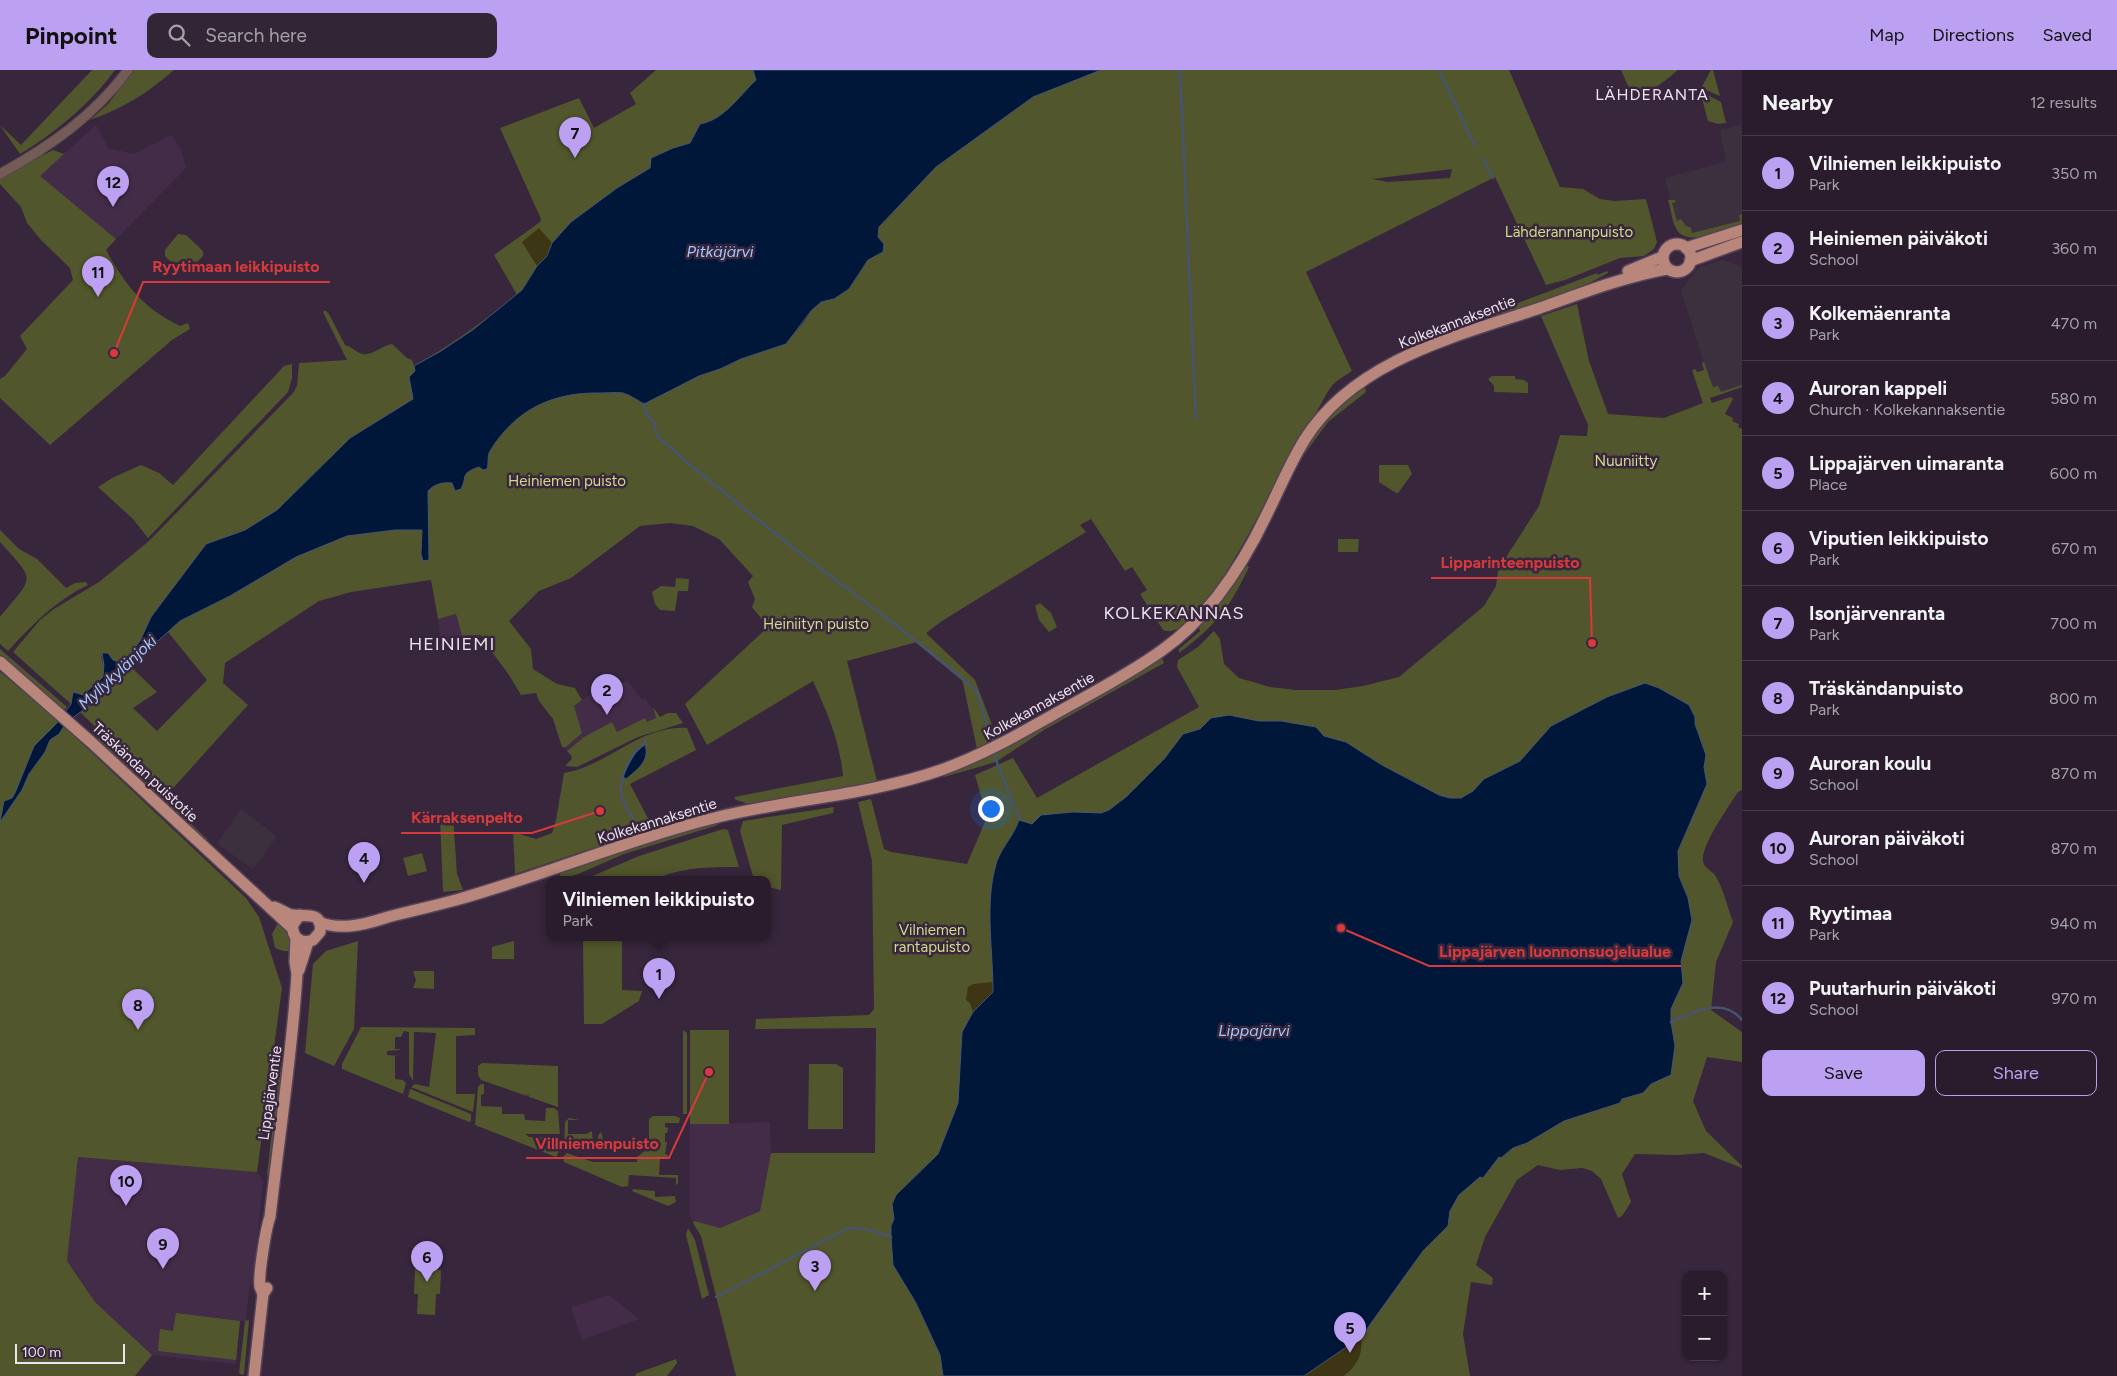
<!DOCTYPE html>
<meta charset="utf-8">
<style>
:root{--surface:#2a1c2d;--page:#322535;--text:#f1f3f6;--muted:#a5a1aa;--line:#463a49;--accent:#bca0f2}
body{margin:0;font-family:Figtree,sans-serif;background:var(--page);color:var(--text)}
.controls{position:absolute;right:15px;bottom:15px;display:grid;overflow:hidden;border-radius:10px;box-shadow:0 1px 4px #0004}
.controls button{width:45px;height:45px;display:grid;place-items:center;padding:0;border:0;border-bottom:1px solid var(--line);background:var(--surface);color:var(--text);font:25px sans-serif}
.scale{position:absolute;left:15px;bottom:12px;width:110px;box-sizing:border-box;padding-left:5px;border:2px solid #ece1ef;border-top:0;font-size:14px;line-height:18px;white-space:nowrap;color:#ece1ef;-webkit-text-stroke:4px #38263c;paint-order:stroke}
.you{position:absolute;left:990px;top:738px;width:18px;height:18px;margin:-12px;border:4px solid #fff;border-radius:50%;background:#1a73e8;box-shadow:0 0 0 8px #1a73e833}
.badge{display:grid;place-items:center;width:32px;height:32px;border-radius:50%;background:var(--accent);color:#111;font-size:16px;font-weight:700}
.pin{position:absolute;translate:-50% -41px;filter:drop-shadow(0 1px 2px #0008)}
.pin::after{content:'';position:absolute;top:26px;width:18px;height:15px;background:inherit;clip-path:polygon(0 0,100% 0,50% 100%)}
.popup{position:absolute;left:546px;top:806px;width:225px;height:65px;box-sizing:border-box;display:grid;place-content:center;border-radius:10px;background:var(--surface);filter:drop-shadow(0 1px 4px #0005);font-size:16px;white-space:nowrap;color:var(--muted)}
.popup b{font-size:19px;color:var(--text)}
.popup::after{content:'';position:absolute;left:50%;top:100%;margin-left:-10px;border:10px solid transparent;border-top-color:var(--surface)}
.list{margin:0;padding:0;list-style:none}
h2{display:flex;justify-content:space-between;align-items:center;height:65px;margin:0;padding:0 20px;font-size:21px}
h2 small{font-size:16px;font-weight:400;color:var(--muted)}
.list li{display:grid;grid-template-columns:32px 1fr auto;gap:15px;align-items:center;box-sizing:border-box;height:75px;padding:0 20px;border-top:1px solid var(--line)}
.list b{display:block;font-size:19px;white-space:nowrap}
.list p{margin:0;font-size:16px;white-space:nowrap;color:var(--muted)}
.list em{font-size:16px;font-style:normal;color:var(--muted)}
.actions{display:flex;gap:10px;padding:15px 20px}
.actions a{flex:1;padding:11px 0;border:1px solid var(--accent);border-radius:10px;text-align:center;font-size:18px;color:var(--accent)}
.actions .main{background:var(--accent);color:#111}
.icon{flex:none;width:28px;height:28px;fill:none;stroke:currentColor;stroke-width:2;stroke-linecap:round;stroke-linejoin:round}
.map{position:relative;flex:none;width:1742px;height:1306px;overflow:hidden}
header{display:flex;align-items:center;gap:30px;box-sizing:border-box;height:70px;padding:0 25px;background:var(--accent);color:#111}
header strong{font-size:24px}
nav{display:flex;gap:28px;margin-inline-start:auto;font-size:18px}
.search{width:350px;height:45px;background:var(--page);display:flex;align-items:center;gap:12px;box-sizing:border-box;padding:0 18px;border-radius:10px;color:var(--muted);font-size:19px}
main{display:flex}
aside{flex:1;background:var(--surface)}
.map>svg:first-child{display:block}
</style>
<header>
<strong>Pinpoint</strong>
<div class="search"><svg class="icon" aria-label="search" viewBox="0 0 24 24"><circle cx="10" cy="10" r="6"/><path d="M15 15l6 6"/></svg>Search here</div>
<nav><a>Map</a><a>Directions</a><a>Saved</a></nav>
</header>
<main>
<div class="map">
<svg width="1742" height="1306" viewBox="0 0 1742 1306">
<rect width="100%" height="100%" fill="#38263c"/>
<g fill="#3c303f">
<path d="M1742 55V153L1725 159 1682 164 1676 158 1665 108 1726 92 1720 60Z"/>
<path d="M1721 190 1742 197V317L1714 326 1681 220 1699 197Z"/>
<path d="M241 739 277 766 253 799 220 776 218 772Z"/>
</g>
<g fill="#432c48">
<path d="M96 55 108 78 134 84 172 65 182 82 186 98 116 169 39 106Z"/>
<path d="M456 544 462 566 441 571 438 549Z"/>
<path d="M627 611 642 630 645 628 652 638 657 648 647 653 645 648 617 662 612 653 584 667 567 681 562 677 553 649 601 618 614 617Z"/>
<path d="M770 1052 771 1083 760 1141 719 1158 692 1150 690 1145V1054Z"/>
<path d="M78 1087 257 1102 263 1110 253 1212 249 1218 246 1251H240L236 1294 152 1285 95 1232 67 1191Z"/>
<path d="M609 1225 639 1249 582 1270 571 1237Z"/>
</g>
<g fill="#51562c" fill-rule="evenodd">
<path d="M92 0H115C93 31 53 65 20 84L0 55 21 75Z"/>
<path d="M134 0H174C145 25 125 37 90 50L108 34Z"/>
<path d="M656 0H806L675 105 496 373C521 336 555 322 599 323 607 323 615 322 623 323 630 325 637 330 644 333L699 306 720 299 741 289 786 274 804 252 849 183 909 112 1055 0H1509L1560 117 1583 119 1600 129 1614 131 1646 129 1657 172 1654 179 1644 186 1620 188 1565 210 1546 215 1495 107 1306 202 1352 301C1345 306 1336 310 1331 317 1325 325 1321 335 1316 343 1308 356 1298 369 1291 382 1276 409 1199 578 1163 560L1140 524 1147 520 1132 497 1125 501 1091 449 1080 455 1086 462 942 551 926 563 975 610 997 668 977 679 962 608 917 572 847 591 877 711 815 724 749 734 736 730 734 727 843 706C840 672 827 642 813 611L707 675 685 634 768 557 752 537 755 529 748 512 753 506 719 469 693 456 670 453 640 456 571 508 539 521 509 551 531 579 533 599 557 614 575 618 582 630 574 636 582 663 566 677H562L553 649 539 631 536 623 521 625 509 605 486 574 483 567 480 565 462 566 456 544 438 549 431 510 351 522 319 531 225 593 223 613 248 635 166 726 80 642C99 629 113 611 131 597L157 622 133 638 157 661 207 610 168 562 140 571 131 583 119 592 113 590 105 582 101 587 104 595 103 607 83 625 75 622 71 634 13 582 40 550 54 539 99 512 149 471 293 323 297 316 299 293 347 290 323 242 324 241H326L329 244 345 275C352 277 356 282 362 284 373 286 382 275 392 274L407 288 412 290 414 296C451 275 484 251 517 225L494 185 540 152 541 149 500 58 579 28 594 58 636 34 630 23ZM1452 99 1450 108 1388 112 1372 109Z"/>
<path d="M1621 0H1678C1668 8 1646 29 1633 21 1627 17 1624 6 1621 0Z"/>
<path d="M1711 0H1713L1720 26 1701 18Z"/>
<path d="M1700 21 1721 32 1726 53 1718 54 1708 51Z"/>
<path d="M53 80 64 84 40 106 116 169 106 180C126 216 142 237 180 256L188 253 190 259 172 270 50 375 0 328V309L5 306 27 279 20 266 73 210 70 198 41 170 27 153 21 137 0 114V107Z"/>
<path d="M1668 130H1675L1676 132 1672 133 1677 151 1681 149 1685 155 1691 158 1692 163 1740 151 1739 145 1742 144V153C1727 159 1688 178 1677 160 1672 153 1671 139 1668 130Z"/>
<path d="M178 164 186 165 203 181V186L189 201H180L165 186V180Z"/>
<path d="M1607 201 1608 203 1584 216 1478 254 1510 236 1597 203 1598 205Z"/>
<path d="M1577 234 1589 291 1608 344 1664 348 1703 333 1692 300 1696 299 1697 302 1704 300 1702 293 1704 292 1713 317 1718 316 1721 322 1742 315V317L1710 328 1712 333 1731 327 1733 329 1725 344 1733 348 1732 351 1739 354 1738 357 1742 359V720L1738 722C1729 736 1701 775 1703 791 1704 798 1711 800 1715 805 1723 817 1728 839 1733 852L1716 892 1711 940 1742 962V992L1707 987 1693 1031 1706 1061 1742 1096V1098L1704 1083 1678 1085 1635 1084 1622 1104 1631 1132 1622 1146 1618 1148 1601 1109 1592 1101 1582 1098 1560 1100 1538 1095 1517 1110 1513 1117 1485 1167 1476 1195 1493 1208 1492 1215 1471 1212 1463 1264 1470 1306H1343C1357 1296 1363 1284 1361 1267L1304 1306H736L701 1166 693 1153 694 1151 720 1158 760 1141 771 1083H875L876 958 755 959 756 949 869 945 874 939 872 791 858 732 871 729 884 779 891 782 967 794 987 747 975 705 1013 688 1037 728 1199 637 1177 597 1178 590 1198 577 1214 561 1220 569 1224 594 1239 608 1270 617 1296 620H1335L1363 616 1399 607 1484 536 1496 516 1498 501 1501 495 1539 436 1560 365 1587 366 1588 355 1541 246ZM908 1217 989 1278 940 1285Z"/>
<path d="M292 294V308L288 322 148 468 133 449 98 417 112 408 141 395 159 403 173 415 284 296Z"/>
<path d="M1492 306H1515V309L1524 310 1528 313V323L1494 322V316L1488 309Z"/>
<path d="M1365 317 1366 322 1328 352 1303 386C1303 367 1348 328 1365 317Z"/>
<path d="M1379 395H1408L1412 404 1398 423H1396L1379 412Z"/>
<path d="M0 460 19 479 37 489 66 518 75 513 86 512 88 515C55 531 32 555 8 581L0 574V547C35 505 36 512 0 472Z"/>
<path d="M1338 469H1359L1358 482H1338Z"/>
<path d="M1248 496 1249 497C1229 539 1216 555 1179 583V579L1200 561 1199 558 1203 551 1243 498Z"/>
<path d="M676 508 689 509 688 521H678L675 541 660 540 655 534 652 522 661 516 675 517Z"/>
<path d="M1040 533 1051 543 1057 557 1049 562 1039 550 1035 536Z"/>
<path d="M0 579 67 637 64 640 0 585Z"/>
<path d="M1162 588 1164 593 1044 660 996 692 944 707 945 703 1131 607Z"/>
<path d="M0 602 55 648 246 828 259 847 282 918 257 1102 78 1087 67 1191 95 1232 152 1285 135 1306H0Z"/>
<path d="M653 637 660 647 668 643H676L683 653 638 667 577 697 565 696 572 689 571 685 567 681 584 667 612 652 617 662 645 648 647 652 656 648Z"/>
<path d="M687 658 696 680 630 714 651 754 634 759 605 774 515 804 513 762 536 769 552 763 556 750 564 703C608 696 640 655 687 658Z"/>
<path d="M99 668 103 670 208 770 204 771 98 671Z"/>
<path d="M834 737 833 743 782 755 781 820 768 817V810H754L740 761 743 751Z"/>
<path d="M453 746 457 804 463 820 443 822 440 748Z"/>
<path d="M717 753 718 755 624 784 578 804 560 810 558 808 561 803 639 775Z"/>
<path d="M723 759 728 760 739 797C709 797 681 797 653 810H583L639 786Z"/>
<path d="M422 783 427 801 408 806 403 788Z"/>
<path d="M279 851 287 860 293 881H283L275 878 272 864Z"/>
<path d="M583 868H622V920L642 921 639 931 602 954H584Z"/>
<path d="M358 871 354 959 334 996 305 983 313 894 326 881Z"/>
<path d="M514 871V889H492V877Z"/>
<path d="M413 901H434V919L413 918 416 910Z"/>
<path d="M361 957 475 958V965L456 966V1024H475L473 1042 411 1017 415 1014 429 1017 436 963 414 962 413 1011 409 1004V962L404 961 401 967H395V979H401L399 980 387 981V985L399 986H395V1009L403 1010 406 1013 403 1024 342 999V994Z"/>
<path d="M683 960 687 963V1044H683Z"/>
<rect x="690" y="960" width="39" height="94"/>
<path d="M287 984 271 1105H267L280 989Z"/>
<path d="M482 993 558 996V1037L529 1027 528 1024 527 1026 524 1025 481 1010 478 1005V996Z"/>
<path d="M809 994H836L843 998V1059H808Z"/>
<path d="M481 1014H484V1024L481 1025V1036L502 1037V1044H524L525 1050 545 1051 546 1038H554L558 1041 560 1064H525L529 1067H560V1079L556 1087 475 1055 478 1017Z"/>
<path d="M410 1019 471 1044V1051L469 1052 408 1027Z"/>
<path d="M653 1046H675L680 1048 679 1053H665V1057L668 1058 667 1063H665V1072H667L665 1084 668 1085V1089H660L659 1105H678V1114L676 1115V1108L629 1105 628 1116 622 1117 564 1092 563 1087 567 1083 593 1092H637V1087L646 1080 649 1073 603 1072 601 1078 598 1075V1066L601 1062 603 1069 649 1070V1049Z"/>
<path d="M569 1048 579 1050H568V1064H586L592 1061 593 1073 591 1078 571 1079 564 1076 565 1052Z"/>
<path d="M633 1119 655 1121V1127L675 1126 676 1132 668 1136 632 1121Z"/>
<path d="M688 1158 695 1170 709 1225 702 1229 686 1165Z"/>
<path d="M415 1199 441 1200 440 1224H436L435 1245 417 1244 418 1224H414Z"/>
<path d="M176 1243 240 1251 236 1290 158 1281 160 1259 173 1261Z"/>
<path d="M249 1250 244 1304 242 1305 239 1303 245 1251Z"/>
<path d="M676 1289 677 1293 667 1306H636L635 1304Z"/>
</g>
<g fill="#3d3514">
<path d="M539 158 552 173 547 186 537 196 522 172Z"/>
<path d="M993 912V922L973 942 970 933 966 930 968 917 973 914Z"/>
<path d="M1361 1267C1363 1284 1357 1296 1343 1306H1304Z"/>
</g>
<g fill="#00173a" stroke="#475470">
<path d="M753 0H1101L1033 27 936 97 879 157 878 167 884 174 883 182 868 190 849 219 834 229 821 232 811 241 786 274 741 289 720 299 699 306 644 334C637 330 630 325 623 323 616 322 607 323 600 323 552 322 515 340 490 381 487 386 489 393 487 399L483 400 479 397C459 404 468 406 461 419L455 421 452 413C443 412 434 414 428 421L429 490 423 491 421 484 422 460H395L347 466 296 487 230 526 180 551 111 613 95 631 66 653 59 664 50 670 45 682 29 704 22 720 0 752 4 731 12 728 15 723 34 676 57 653 71 634 73 622 83 625 103 607 104 595 102 583H108L113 590 119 592 131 583 140 571 151 547 206 474 245 460 277 440 350 368 413 329 409 307 415 301 414 296 441 281 474 259 522 220 537 196 547 186 552 173 571 152 617 118 650 98 651 88 673 78 690 73 700 54C724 50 739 26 756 10Z"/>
<path d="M1645 613 1659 618 1689 635 1695 647V654L1706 685 1704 697 1707 714 1678 781 1679 806 1688 828 1692 850 1681 891 1683 913 1671 939V952L1675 976 1671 1005 1651 1014 1643 1023 1622 1029 1620 1033 1564 1051 1527 1073 1513 1078 1501 1088 1499 1087 1483 1108 1480 1107 1459 1125 1450 1141 1448 1156 1423 1181 1361 1267 1304 1306H943L940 1285 916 1233 893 1195 891 1167V1156L894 1149 892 1134 896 1125 938 1084 958 1033 962 962 973 942 993 922C993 881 985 837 995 798 999 779 1013 768 1019 750L1032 754 1041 745 1073 742 1101 743 1109 740 1126 727 1164 689 1183 664 1200 659 1211 648 1229 645 1259 651H1281L1316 657 1324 666 1346 672 1382 695 1439 725 1450 728H1461L1473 721 1484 709 1520 691 1551 656 1607 627Z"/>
<path d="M645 674C650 691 638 699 626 709L622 706 636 679Z"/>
</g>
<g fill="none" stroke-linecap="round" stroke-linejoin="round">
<g stroke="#475470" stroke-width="2.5">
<path d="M1180 0 1196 350"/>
<path d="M1439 0 1475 76"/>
<path d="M1483 89 1493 108"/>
<path d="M644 334 646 343 654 353 657 366 695 399 797 481 905 562 977 621 992 673"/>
<path d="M994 681 998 696 1020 749"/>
<path d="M634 749C619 729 616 717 628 694 633 685 636 679 645 674V670"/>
<path d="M1671 952C1693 942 1723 926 1742 950"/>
<path d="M716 1227 849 1158 866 1159 891 1167"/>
</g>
<g stroke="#554459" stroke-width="11">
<path id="minor" d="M0 104C49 77 94 46 128 0"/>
</g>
<g stroke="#554459" stroke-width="14">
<g id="major">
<circle cx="1677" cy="188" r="14"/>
<path d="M1686 178 1742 160"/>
<path d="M1690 191 1742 172"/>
<path d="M1628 201 1662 187"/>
<path d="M0 592 91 672 292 858"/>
<path d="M274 837C281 839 286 844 292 845 305 847 323 840 320 862L313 870C301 875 291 867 293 854L300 845"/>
<path d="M319 852C329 856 339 857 350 856 362 855 376 851 388 847 411 841 434 836 456 830 545 805 629 769 718 747 792 729 869 725 941 700 983 685 1021 663 1060 641 1094 622 1129 604 1161 581 1207 549 1242 496 1266 446 1279 420 1290 393 1305 369 1355 290 1457 266 1540 238 1582 223 1623 207 1667 199"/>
<path d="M299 900 308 872"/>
<path d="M263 1224C263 1223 260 1218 260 1217 258 1207 266 1157 270 1147 279 1066 292 985 297 904L295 892 296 868"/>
<path d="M254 1306 263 1224 267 1218"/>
</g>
</g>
<use href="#minor" stroke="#745b55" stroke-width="9"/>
<use href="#major" stroke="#b9867b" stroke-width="11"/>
</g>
<g text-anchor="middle" stroke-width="5" stroke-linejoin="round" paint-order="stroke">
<g font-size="15" fill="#d1db89" stroke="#38263c">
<text x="1569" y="167">Lähderannanpuisto</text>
<text x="1626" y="396">Nuuniitty</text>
<text x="567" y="416">Heiniemen puisto</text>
<text x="816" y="559">Heiniityn puisto</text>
<text x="932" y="865">Vilniemen<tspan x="932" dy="17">rantapuisto</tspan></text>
</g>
<g font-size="15" fill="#ece1ef" stroke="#38263c">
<text transform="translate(1457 252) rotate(-21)" y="5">Kolkekannaksentie</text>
<text transform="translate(1039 636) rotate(-29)" y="5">Kolkekannaksentie</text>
<text transform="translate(145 702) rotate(43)" y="5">Träskändan puistotie</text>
<text transform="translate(657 751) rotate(-17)" y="5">Kolkekannaksentie</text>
<text transform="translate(270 1023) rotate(-82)" y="5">Lippajärventie</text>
</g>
<g font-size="16" letter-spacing="1" fill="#ece1ef" stroke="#38263c">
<text x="1652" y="30">LÄHDERANTA</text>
</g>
<g font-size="16" font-style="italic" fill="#a1c9fd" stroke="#38263c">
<text x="720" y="187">Pitkäjärvi</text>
<text transform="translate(117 602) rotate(-43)" y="6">Myllykylänjoki</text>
<text x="1254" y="966">Lippajärvi</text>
</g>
<g font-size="18" letter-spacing="1" fill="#ece1ef" stroke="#38263c">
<text x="1174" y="549">KOLKEKANNAS</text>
<text x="452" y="580">HEINIEMI</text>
</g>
</g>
<path fill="none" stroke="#d83a3c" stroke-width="2" d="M114 283L143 212H330M1592 573L1590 508H1431M600 741L532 763H401M1341 858L1429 896H1681M709 1002L669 1088H526"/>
<g fill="#d83a3c" stroke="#38263c" stroke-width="2">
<circle cx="114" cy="283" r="5"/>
<circle cx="1592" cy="573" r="5"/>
<circle cx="600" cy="741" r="5"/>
<circle cx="1341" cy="858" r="5"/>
<circle cx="709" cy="1002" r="5"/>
</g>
<g font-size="16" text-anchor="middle" font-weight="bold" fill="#d83a3c" stroke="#38263c" stroke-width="5" stroke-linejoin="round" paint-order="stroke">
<text x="236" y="202">Ryytimaan leikkipuisto</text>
<text x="1510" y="498">Lipparinteenpuisto</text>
<text x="467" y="753">Kärraksenpelto</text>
<text x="1555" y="887">Lippajärven luonnonsuojelualue</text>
<text x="597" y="1079">Villniemenpuisto</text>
</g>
</svg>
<div class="controls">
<button>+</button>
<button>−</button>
</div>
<div class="scale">100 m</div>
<div class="you"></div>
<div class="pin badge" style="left:659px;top:929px">1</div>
<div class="popup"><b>Vilniemen leikkipuisto</b>Park</div>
<div class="pin badge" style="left:607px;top:645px">2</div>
<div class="pin badge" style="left:815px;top:1221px">3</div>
<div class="pin badge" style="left:364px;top:813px">4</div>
<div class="pin badge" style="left:1350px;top:1283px">5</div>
<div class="pin badge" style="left:427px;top:1212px">6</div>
<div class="pin badge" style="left:575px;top:88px">7</div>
<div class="pin badge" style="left:138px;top:960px">8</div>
<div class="pin badge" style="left:163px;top:1199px">9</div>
<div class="pin badge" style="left:126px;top:1136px">10</div>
<div class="pin badge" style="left:98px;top:227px">11</div>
<div class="pin badge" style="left:113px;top:137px">12</div>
</div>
<aside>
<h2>Nearby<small>12 results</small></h2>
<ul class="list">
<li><span class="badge">1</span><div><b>Vilniemen leikkipuisto</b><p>Park</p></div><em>350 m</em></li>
<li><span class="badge">2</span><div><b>Heiniemen päiväkoti</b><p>School</p></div><em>360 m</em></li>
<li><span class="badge">3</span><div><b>Kolkemäenranta</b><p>Park</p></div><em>470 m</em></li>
<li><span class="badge">4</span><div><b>Auroran kappeli</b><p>Church · Kolkekannaksentie</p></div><em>580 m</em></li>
<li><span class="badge">5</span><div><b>Lippajärven uimaranta</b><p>Place</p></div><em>600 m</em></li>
<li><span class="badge">6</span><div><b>Viputien leikkipuisto</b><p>Park</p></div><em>670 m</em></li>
<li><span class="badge">7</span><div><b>Isonjärvenranta</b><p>Park</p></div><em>700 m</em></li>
<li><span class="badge">8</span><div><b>Träskändanpuisto</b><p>Park</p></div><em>800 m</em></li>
<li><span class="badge">9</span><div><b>Auroran koulu</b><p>School</p></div><em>870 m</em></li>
<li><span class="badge">10</span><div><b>Auroran päiväkoti</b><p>School</p></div><em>870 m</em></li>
<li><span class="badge">11</span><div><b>Ryytimaa</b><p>Park</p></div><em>940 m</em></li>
<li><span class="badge">12</span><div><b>Puutarhurin päiväkoti</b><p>School</p></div><em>970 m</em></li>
</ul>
<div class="actions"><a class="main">Save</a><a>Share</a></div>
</aside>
</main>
